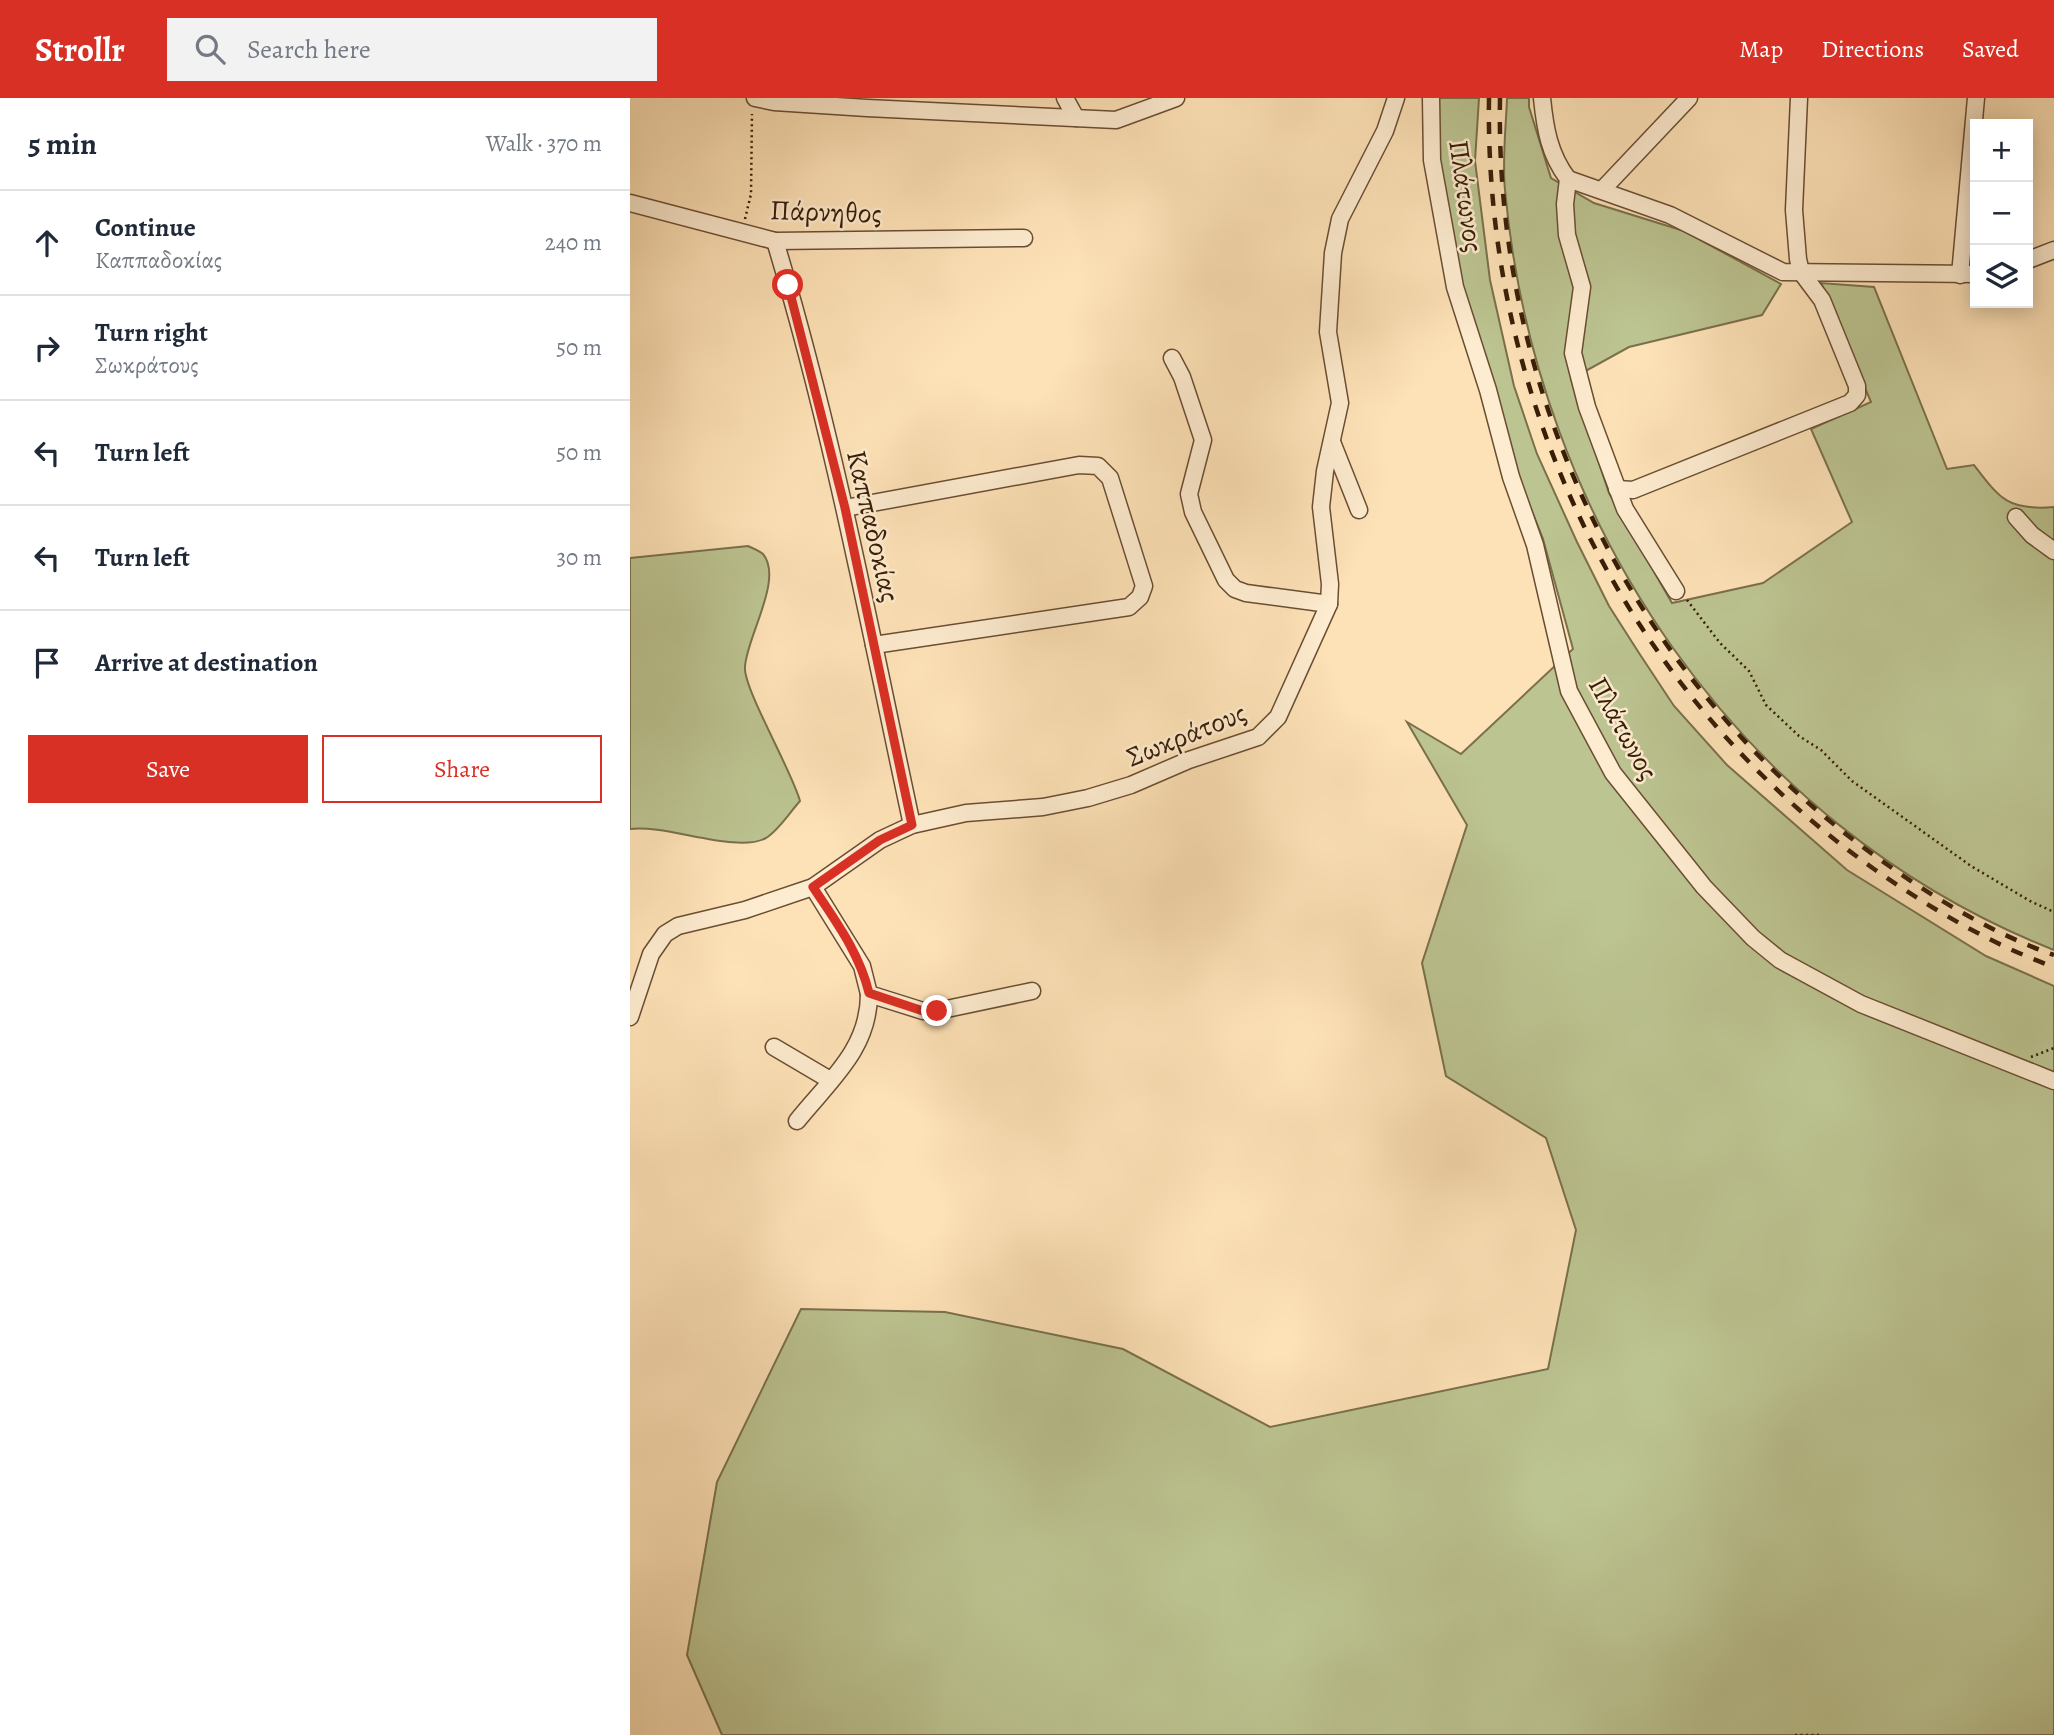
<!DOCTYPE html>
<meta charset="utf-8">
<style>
:root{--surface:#fff;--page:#f2f2f3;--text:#1f2937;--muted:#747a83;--line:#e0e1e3;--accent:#d93025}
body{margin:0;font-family:Alegreya,serif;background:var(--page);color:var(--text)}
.controls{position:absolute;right:21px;top:21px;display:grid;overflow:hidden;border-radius:0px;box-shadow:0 4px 18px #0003}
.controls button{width:63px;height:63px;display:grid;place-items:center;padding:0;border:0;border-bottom:2px solid var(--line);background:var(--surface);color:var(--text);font:35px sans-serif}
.stop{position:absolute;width:21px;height:21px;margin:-16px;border:5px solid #d93025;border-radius:50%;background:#fff}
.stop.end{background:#d93025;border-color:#fff;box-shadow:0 2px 7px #0008}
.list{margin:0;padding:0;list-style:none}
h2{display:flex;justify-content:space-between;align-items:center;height:91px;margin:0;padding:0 28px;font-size:30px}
h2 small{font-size:23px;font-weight:400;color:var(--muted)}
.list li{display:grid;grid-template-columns:46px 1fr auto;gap:21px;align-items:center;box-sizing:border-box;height:105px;padding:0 28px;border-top:2px solid var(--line)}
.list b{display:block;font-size:26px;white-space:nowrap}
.list p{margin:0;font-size:23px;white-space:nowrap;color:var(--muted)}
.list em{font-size:23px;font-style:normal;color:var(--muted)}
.actions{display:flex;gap:14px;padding:21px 28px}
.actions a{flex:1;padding:16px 0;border:2px solid var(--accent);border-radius:0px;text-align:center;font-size:24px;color:var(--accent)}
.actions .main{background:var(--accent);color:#fff}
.icon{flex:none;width:38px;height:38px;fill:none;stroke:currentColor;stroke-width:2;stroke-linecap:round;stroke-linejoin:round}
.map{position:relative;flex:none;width:1424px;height:1637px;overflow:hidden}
header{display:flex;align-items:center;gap:42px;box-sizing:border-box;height:98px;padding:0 35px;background:var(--accent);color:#fff}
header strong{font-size:33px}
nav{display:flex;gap:38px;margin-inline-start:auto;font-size:24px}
.search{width:490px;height:63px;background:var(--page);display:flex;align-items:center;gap:18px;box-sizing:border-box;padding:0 24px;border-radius:0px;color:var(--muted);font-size:26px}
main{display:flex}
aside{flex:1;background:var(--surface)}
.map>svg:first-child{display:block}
</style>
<header>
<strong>Strollr</strong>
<div class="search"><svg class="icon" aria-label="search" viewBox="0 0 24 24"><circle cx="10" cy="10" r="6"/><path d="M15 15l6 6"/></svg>Search here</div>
<nav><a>Map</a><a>Directions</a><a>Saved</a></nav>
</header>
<main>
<aside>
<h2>5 min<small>Walk · 370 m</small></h2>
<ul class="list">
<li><svg class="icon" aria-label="ahead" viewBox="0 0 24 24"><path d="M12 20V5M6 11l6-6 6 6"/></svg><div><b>Continue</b><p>Καππαδοκίας</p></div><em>240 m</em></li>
<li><svg class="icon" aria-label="right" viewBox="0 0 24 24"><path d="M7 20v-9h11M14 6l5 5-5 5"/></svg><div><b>Turn right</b><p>Σωκράτους</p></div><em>50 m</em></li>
<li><svg class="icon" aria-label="left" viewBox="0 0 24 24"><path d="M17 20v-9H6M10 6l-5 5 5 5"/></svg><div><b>Turn left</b></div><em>50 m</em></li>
<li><svg class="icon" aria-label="left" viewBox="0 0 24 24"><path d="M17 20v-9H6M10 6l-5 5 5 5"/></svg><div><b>Turn left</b></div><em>30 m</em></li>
<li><svg class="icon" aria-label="arrive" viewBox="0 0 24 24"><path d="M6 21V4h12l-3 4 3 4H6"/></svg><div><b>Arrive at destination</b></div></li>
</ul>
<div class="actions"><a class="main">Save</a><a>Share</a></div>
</aside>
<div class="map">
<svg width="1424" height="1637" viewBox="0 0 1424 1637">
<rect width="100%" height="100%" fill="#fee2b7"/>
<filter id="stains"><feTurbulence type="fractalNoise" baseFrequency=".00286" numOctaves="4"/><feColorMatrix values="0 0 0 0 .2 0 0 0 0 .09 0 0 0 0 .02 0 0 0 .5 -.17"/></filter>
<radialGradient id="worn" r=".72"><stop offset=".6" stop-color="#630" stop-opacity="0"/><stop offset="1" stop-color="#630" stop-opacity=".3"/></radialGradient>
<g fill="#bcc491" stroke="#7a704c" stroke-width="2">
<path d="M808 0H849L845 63 860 182 884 288 907 356 947 444 979 508 1009 555 1044 608 1097 667 1217 772 1356 858 1424 888V1637H92L57 1557 87 1384 171 1211 315 1214 493 1251 640 1329 918 1271 946 1132 916 1040 816 978 792 865 837 727 777 624 831 656 943 551 913 441 888 378 833 191 809 66Z"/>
<path d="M877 0H899V9L921 80 964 105 1054 133 1151 186 1132 217 999 249 941 281 979 395 1042 505 1133 485 1222 424 1181 331 1241 304 1191 185 1244 189 1317 371 1344 367C1370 401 1378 413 1424 409V852C1110 728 905 424 875 92 872 62 876 30 877 0Z"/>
<path d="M118 448C122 450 130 453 133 456 154 481 116 540 115 569 113 590 162 673 170 703 160 714 149 732 136 740 107 756 36 726 0 731V460Z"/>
</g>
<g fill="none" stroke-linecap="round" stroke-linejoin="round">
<g stroke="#6a4e32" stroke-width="19">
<g id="street">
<path d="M125 0 144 4 237 10 486 22 546 0"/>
<path d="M435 0 446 20"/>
<path d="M801 0 802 62 825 189 858 292 881 379 905 447 939 593 983 675 1074 789 1123 840 1150 862 1231 906 1424 983"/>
<path d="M912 0C915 30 919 56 938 81L935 106 937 137 952 189 943 255 957 309 995 411 1046 493"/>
<path d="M938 81 1040 117 1153 174 1345 176"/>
<path d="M972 92 1059 0"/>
<path d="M0 105 145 143 394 140"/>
<path d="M145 143C203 334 240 532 282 727"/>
<path d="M1398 162 1424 152"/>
<path d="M1330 177 1346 0"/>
<path d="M542 260 552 279 573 342 559 396 563 414 596 482 605 491 616 495 699 506"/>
<path d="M702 344 729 412"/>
<path d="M987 391 1003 392 1220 305 1227 297V288L1192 202 1171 174 1168 161 1164 112 1169 0"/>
<path d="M215 410 449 367 468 368 480 380 514 488 510 499 499 509 244 547"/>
<path d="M1386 419 1402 437 1424 453"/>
<path d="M183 789 232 868 239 896 293 913H307L402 893"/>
<path d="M0 919 21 856 35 836 48 828 115 812 183 789 250 742 282 727 336 715 413 709 458 700 501 687 559 662 628 639 648 619 699 506 700 486 691 409 695 373 710 305 698 234 703 155 710 121 755 33 766 0"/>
<path d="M144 949 200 982"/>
<path d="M167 1023C200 982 239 951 239 896"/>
</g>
</g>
<g stroke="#381d06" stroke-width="2.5" stroke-dasharray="2 3.5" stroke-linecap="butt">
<path d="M115 121 121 96 122 16"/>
<path d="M1057 502 1090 545 1119 573 1136 607 1169 638 1191 652 1222 683 1341 768 1400 803 1424 814"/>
<path d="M1401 959 1424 950"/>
<path d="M1165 1637H1192"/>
</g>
<use href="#street" stroke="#feecd0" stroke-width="16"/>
<g stroke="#381d06" stroke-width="4.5" stroke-dasharray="12 12" stroke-linecap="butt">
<path d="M859 0C854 303 996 596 1244 771 1300 810 1360 846 1424 869"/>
<path d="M870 0C864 298 1005 587 1248 760 1302 799 1361 835 1424 857"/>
</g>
</g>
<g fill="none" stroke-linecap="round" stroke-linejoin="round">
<path stroke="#d93025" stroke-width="9" d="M158 187 215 410 282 727 250 742 183 789C206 824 229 854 239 895L293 913H307"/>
</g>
<g text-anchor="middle" stroke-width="5" stroke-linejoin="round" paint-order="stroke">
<g font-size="28" fill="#381d06" stroke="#feecd0">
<text transform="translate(837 98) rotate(82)" y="10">Πλάτωνος</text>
<text transform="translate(196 113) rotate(2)" y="10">Πάρνηθος</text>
<text transform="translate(244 428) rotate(77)" y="10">Καππαδοκίας</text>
<text transform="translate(994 630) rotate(61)" y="10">Πλάτωνος</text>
<text transform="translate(556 636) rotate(-22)" y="10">Σωκράτους</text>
</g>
</g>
<rect width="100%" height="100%" filter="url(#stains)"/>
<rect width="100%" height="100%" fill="url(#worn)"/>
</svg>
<div class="controls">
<button>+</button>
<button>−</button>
<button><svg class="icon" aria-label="layers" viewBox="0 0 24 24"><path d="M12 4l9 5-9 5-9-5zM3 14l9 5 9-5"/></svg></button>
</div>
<div class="stop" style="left:158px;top:187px"></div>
<div class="stop end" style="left:307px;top:913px"></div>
</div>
</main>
